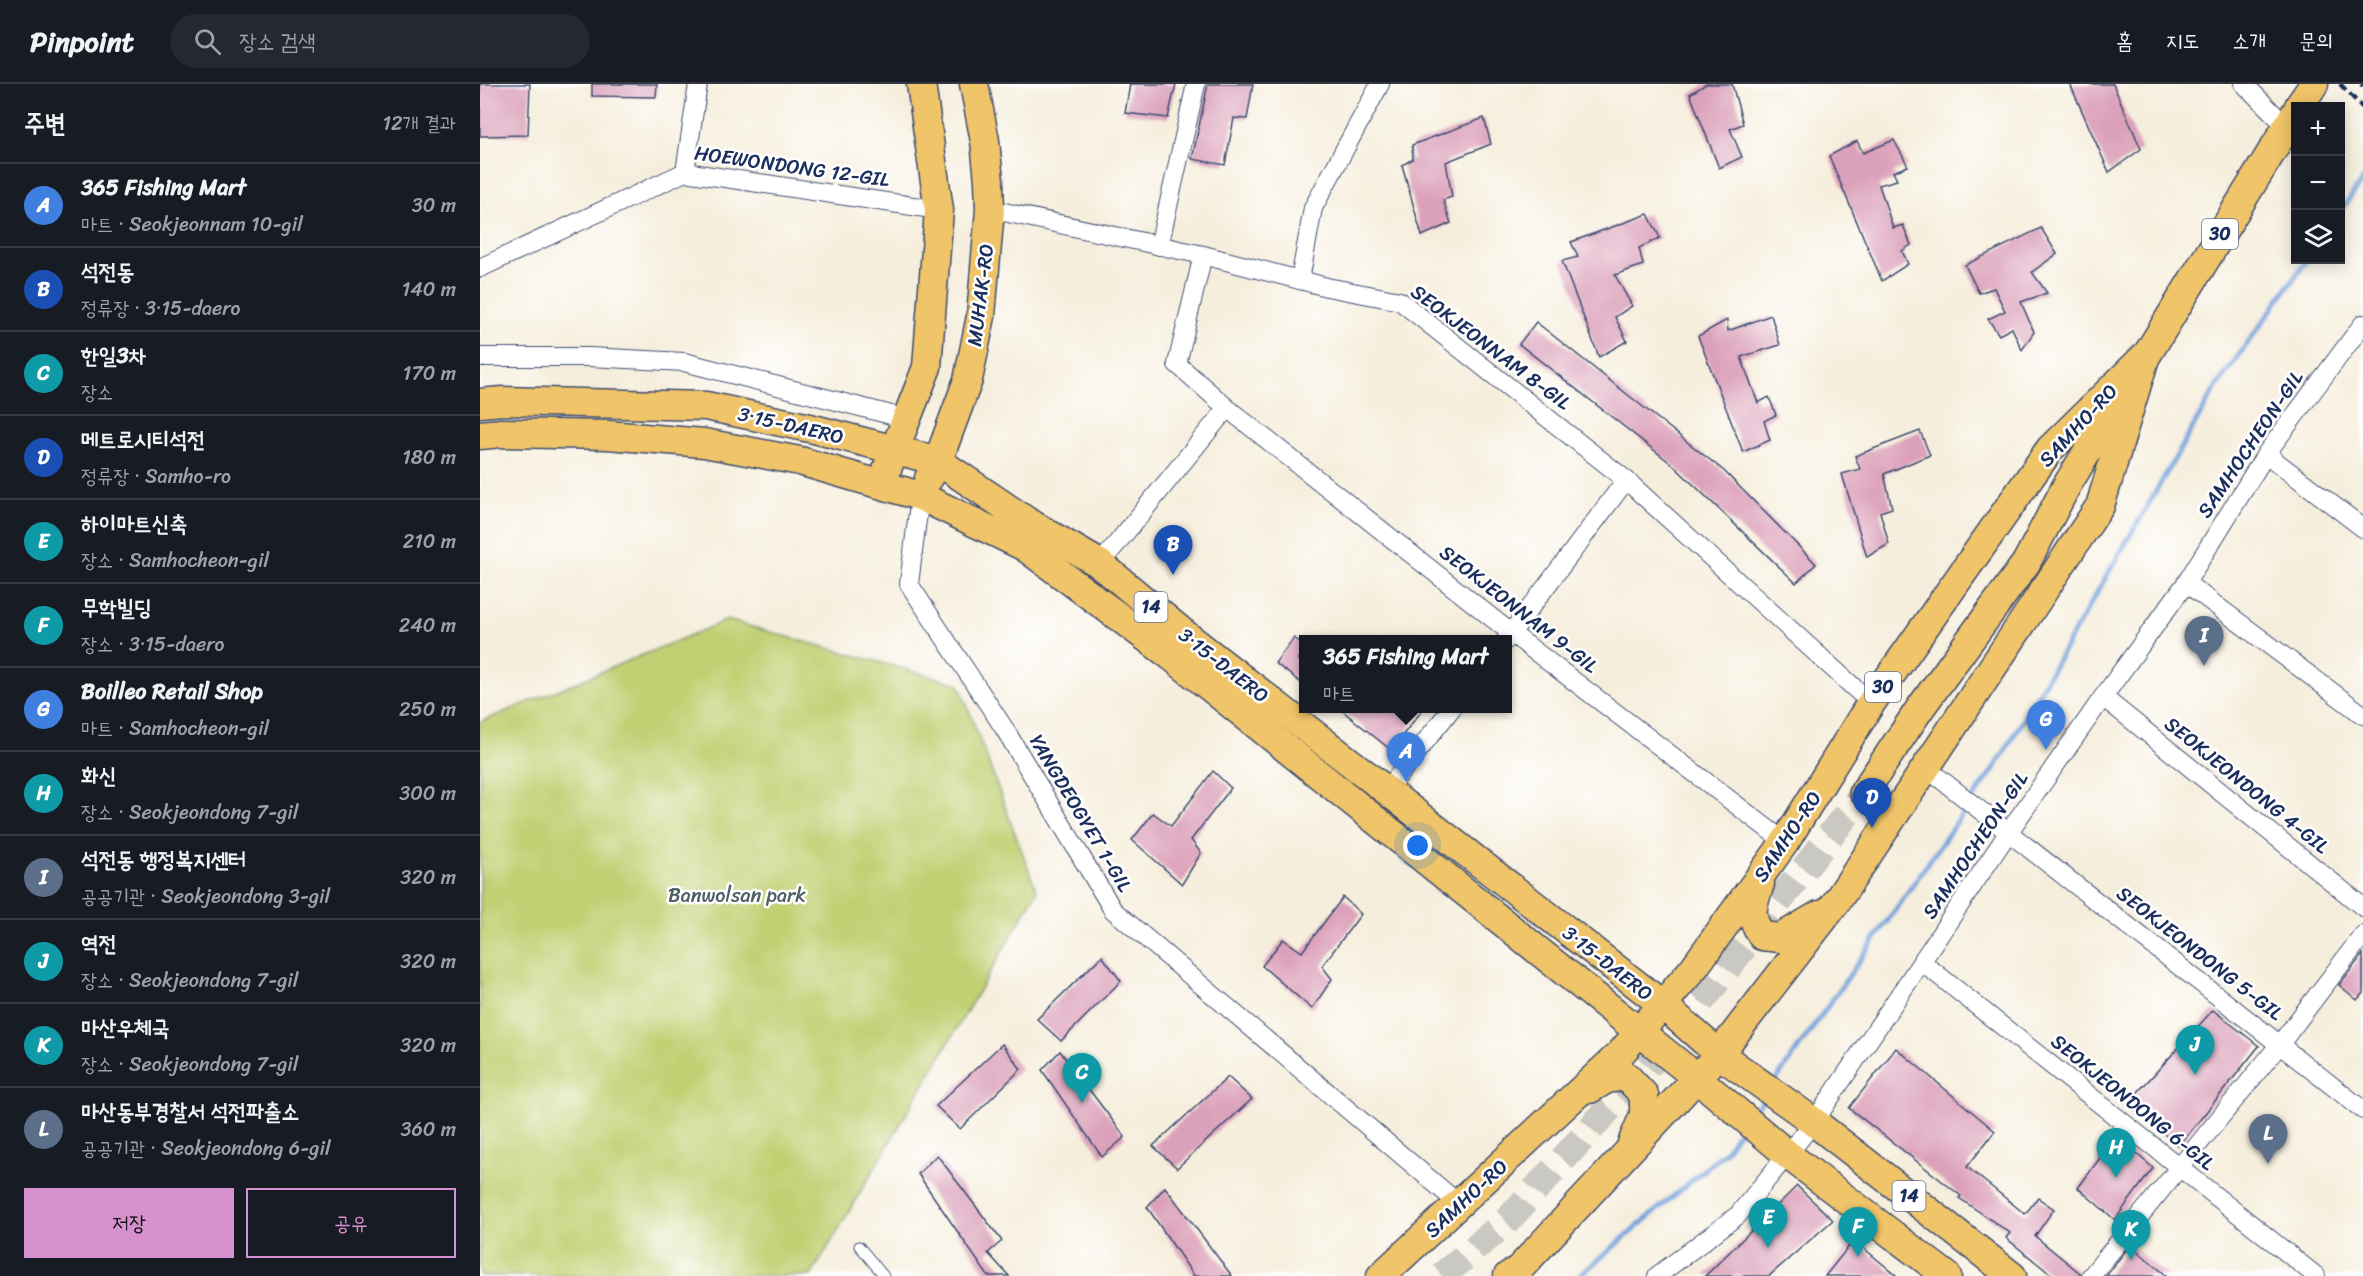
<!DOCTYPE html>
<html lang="ko">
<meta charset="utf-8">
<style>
:root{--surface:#171b24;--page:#242831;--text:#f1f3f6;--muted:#9ea1a6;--line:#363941;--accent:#d690ce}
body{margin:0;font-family:Sriracha,"Poor Story",sans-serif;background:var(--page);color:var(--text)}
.controls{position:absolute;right:18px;top:18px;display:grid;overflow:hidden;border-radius:0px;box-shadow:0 3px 15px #0003}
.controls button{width:54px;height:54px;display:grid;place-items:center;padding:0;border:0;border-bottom:2px solid var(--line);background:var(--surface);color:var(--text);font:30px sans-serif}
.you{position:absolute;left:938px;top:762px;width:21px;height:21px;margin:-15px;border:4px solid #fff;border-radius:50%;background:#1a73e8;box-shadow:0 0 0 9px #1a73e833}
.badge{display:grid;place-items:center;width:39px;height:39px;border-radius:50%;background:var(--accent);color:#fff;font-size:20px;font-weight:700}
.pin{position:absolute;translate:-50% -50px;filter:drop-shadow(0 2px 3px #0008)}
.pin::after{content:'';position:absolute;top:32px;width:21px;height:18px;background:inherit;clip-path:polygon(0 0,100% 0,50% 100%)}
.popup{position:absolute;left:819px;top:551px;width:213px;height:78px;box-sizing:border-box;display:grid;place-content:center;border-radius:0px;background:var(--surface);filter:drop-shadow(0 2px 4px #0005);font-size:20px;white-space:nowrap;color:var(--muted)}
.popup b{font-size:22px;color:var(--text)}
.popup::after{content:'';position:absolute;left:50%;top:100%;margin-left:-12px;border:12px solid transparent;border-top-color:var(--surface)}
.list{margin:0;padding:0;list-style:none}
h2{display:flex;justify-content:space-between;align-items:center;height:78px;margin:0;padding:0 24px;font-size:26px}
h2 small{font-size:20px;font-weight:400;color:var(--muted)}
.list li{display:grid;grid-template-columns:39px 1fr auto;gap:18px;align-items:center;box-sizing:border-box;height:84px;padding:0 24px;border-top:2px solid var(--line)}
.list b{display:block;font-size:22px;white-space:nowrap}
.list p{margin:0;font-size:20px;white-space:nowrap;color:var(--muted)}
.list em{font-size:20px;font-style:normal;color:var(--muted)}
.actions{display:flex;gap:12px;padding:18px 24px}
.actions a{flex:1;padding:14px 0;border:2px solid var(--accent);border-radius:0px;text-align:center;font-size:21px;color:var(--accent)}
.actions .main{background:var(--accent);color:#111}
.icon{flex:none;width:33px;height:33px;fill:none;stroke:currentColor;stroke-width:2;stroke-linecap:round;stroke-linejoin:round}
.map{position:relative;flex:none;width:1883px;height:1192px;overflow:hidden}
header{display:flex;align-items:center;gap:36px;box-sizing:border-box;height:84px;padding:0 30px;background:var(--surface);border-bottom:2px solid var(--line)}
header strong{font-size:28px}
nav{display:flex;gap:33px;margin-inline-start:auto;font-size:21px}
.search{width:420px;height:54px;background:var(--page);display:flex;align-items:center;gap:15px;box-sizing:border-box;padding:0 21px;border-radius:33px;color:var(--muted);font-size:22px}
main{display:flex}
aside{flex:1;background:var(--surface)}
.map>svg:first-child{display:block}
</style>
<header>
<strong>Pinpoint</strong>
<div class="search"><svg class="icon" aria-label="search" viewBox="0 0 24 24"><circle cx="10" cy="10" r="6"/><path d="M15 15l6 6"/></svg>장소 검색</div>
<nav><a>홈</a><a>지도</a><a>소개</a><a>문의</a></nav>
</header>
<main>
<aside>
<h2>주변<small>12개 결과</small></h2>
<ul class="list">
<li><span class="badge" style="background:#3f7fe0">A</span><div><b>365 Fishing Mart</b><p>마트 · Seokjeonnam 10-gil</p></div><em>30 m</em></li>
<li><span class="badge" style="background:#1a4fb4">B</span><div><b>석전동</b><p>정류장 · 3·15-daero</p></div><em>140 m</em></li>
<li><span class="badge" style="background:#0f9aa8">C</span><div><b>한일3차</b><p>장소</p></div><em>170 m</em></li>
<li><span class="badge" style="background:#1a4fb4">D</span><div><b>메트로시티석전</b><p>정류장 · Samho-ro</p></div><em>180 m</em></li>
<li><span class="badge" style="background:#0f9aa8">E</span><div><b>하이마트신축</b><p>장소 · Samhocheon-gil</p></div><em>210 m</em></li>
<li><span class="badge" style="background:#0f9aa8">F</span><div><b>무학빌딩</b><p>장소 · 3·15-daero</p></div><em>240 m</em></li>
<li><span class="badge" style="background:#3f7fe0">G</span><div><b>Boilleo Retail Shop</b><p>마트 · Samhocheon-gil</p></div><em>250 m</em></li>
<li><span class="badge" style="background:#0f9aa8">H</span><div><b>화신</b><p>장소 · Seokjeondong 7-gil</p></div><em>300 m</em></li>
<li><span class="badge" style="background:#5c6f8a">I</span><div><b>석전동 행정복지센터</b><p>공공기관 · Seokjeondong 3-gil</p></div><em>320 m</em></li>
<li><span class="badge" style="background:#0f9aa8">J</span><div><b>역전</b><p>장소 · Seokjeondong 7-gil</p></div><em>320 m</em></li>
<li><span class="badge" style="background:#0f9aa8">K</span><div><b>마산우체국</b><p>장소 · Seokjeondong 7-gil</p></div><em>320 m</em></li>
<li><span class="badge" style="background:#5c6f8a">L</span><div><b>마산동부경찰서 석전파출소</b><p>공공기관 · Seokjeondong 6-gil</p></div><em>360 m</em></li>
</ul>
<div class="actions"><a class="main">저장</a><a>공유</a></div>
</aside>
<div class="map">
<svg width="1883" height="1192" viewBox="0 0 1883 1192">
<rect width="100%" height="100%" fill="#fff"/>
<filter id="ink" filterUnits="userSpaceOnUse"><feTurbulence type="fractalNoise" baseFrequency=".0167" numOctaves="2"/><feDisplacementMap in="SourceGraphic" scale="12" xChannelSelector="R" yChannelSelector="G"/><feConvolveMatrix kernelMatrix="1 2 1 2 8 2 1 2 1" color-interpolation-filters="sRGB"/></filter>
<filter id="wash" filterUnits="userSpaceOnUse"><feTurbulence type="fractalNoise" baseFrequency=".008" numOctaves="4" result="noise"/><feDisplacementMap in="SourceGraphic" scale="24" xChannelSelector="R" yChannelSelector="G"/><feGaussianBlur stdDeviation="1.35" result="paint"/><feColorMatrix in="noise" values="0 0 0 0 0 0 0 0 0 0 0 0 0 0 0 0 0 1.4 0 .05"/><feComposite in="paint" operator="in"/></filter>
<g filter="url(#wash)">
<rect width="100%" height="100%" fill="#f6eedc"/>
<path fill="#c1d073" stroke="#6e8068" stroke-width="1.5" d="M247 536 479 600 557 808 331 1192H0V638Z"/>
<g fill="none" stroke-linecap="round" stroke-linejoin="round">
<g stroke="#72a1db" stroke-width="5">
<path d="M1860 128 1883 95"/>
<path d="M1294 999 1518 679 1737 302 1827 176"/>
<path d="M1273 1029 1285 1012"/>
<path d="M1099 1192 1243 1070 1262 1043"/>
</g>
</g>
<g id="blocks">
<g fill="#dca1ba">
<path d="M0 0H50L48 51 0 52Z"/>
<path d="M112 0H177L176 13 112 12Z"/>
<path d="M650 0H696L688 34 645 29Z"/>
<path d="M728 0H773L767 35 754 34 745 81 712 75Z"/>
<path d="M1226 0H1252L1263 40 1250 45 1262 73 1239 84 1210 10Z"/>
<path d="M1590 0H1633L1661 65 1629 88Z"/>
<path d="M1004 34 1011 60 966 78 972 113 963 116 971 139 942 152 922 81 933 75 932 61Z"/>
<path d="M1414 56 1428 82 1413 88 1417 96 1399 101 1413 144 1423 141 1431 161 1422 167 1428 180 1402 197 1349 72 1377 57 1383 69Z"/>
<path d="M1168 130 1180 154 1159 164 1163 181 1135 191 1152 222 1135 233 1147 257 1119 273 1082 177 1098 173 1091 158Z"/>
<path d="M1561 144 1577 170 1552 188 1567 209 1541 218 1554 248 1542 266 1532 244 1519 251 1508 235 1525 227 1514 204 1499 209 1485 181Z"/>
<path d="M1291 231 1300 261 1261 273 1278 319 1289 313 1296 331 1284 337 1290 356 1263 368 1218 252 1247 236 1248 247Z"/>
<path d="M1056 238 1244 387 1336 480 1316 499 1193 381 1039 260Z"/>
<path d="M1440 347 1450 371 1404 390 1412 424 1400 428 1409 460 1387 473 1362 390 1380 385 1375 372Z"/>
<path d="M814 554 824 561V567L818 575 824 580V601L795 579Z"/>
<path d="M859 624H944L911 666Z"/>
<path d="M733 687 751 704 711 756 721 769 702 800 652 756 673 729 691 742Z"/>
<path d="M863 813 881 830 842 882 852 895 832 925 782 882 803 855 822 868Z"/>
<path d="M1883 870V909L1877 916 1859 901Z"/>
<path d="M622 872 641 897 581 957 557 935Z"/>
<path d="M1733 926 1779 962 1699 1062 1647 1020Z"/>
<path d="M522 960 541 985 480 1045 456 1022Z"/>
<path d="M1416 964 1515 1047 1487 1083 1545 1130 1558 1114 1574 1125 1555 1152 1600 1189V1192H1573L1526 1154 1530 1149 1479 1114 1481 1112 1369 1024Z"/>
<path d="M580 967 645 1053 622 1073 562 986Z"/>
<path d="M748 993 772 1015 697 1084 673 1062Z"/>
<path d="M1636 1052 1673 1084 1635 1136 1598 1104Z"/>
<path d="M457 1071 522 1157 508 1169 529 1192H508L438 1090Z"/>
<path d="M1317 1102 1353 1136 1289 1192H1225Z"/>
<path d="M685 1103 752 1192H714L667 1123Z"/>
<path d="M1374 1156 1417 1192H1345Z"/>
<path d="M1650 1161 1687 1192H1626Z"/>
</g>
</g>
</g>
<g filter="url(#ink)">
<use href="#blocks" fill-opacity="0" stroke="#3c4c71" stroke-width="1.5"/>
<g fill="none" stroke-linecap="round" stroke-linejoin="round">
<path stroke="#cac8c3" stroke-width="28" stroke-dasharray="28 14" stroke-linecap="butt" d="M962 1192 1027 1137 1192 955 1384 708"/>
<g stroke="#3c4c71" stroke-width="11">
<path id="service" d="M379 1162 404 1192"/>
</g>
<g stroke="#3c4c71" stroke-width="20">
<g id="minor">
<path d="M1764 0 1806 42"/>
<path d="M205 88 218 0"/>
<path d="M510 125 723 171 847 203 920 217 1146 396 1391 619"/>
<path d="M679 162 716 0"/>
<path d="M723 171 697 280 747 324 1031 549 1305 758"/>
<path d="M0 184 205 88 459 126"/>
<path d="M820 196 833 124 900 0"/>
<path d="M0 273H109L204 278 427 335"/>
<path d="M1786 370 1883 444"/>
<path d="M440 412 429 500 524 644 633 826 979 1120"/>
<path d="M620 480 747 324"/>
<path d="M1706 499 1883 631"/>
<path d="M1026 556 1146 396"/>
<path d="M1623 613 1883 823"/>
<path d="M1445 683 1883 1026"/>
<path d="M906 707 972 624"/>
<path d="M1443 879 1836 1192"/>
<path d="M1177 1192 1258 1131 1334 1038 1528 749 1623 613 1706 499 1786 370 1883 240"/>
<path d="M1611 1192 1800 960 1883 851"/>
</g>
</g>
<g stroke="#3c4c71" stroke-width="31">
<g id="primary">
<path d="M1819 22 1834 0"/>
<path d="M0 319 22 317 226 322 330 344 458 377 548 438 620 480 702 548 1183 921 1239 970 1334 1038 1532 1192"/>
<path d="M0 351 21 349 128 351 224 359 320 377 440 412 545 463 691 572 1217 994 1308 1071 1467 1192"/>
<path d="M407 385 447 283 459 126 441 0"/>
<path d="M449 394 458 377 488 296 501 232 510 125 509 97 505 57 494 0"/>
<path d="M1384 708 1441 623 1546 479 1587 401 1816 28"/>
<path d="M1280 800C1272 823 1268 832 1282 852L1300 854 1339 831"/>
<path d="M1110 1005 1127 995 1146 992 1164 1011V1031L1152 1059"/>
<path d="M901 1192 1140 970 1213 885 1305 758 1391 619 1570 365 1665 272"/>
<path d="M1028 1192 1039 1185 1239 970 1355 820 1620 422 1665 274"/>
</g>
</g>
<use href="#service" stroke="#fff" stroke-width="9"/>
<use href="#minor" stroke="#fff" stroke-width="18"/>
<use href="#primary" stroke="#f0c469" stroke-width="28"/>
<g stroke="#1b2f5e" stroke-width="4.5" stroke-dasharray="9 4.5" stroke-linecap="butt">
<path d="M1860 0 1883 24"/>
<path d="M1881 0 1883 2"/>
</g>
</g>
</g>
<g text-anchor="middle" stroke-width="5" stroke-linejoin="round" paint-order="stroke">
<g fill="#fff" stroke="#5f6d8e" stroke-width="1.5">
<rect x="1722" y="135" width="36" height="30" rx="4.5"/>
<rect x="654.5" y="508" width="33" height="30" rx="4.5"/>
<rect x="1385" y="588" width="36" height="30" rx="4.5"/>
<rect x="1412.5" y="1097" width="33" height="30" rx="4.5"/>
</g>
<g font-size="18" font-weight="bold" fill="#1b2f5e">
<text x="1740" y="156">30</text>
<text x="671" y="529">14</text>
<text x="1403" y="609">30</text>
<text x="1429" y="1118">14</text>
</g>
<g font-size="20" fill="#1b2f5e" stroke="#fff">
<text transform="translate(312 82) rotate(8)" y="7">HOEWONDONG 12-GIL</text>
<text transform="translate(500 211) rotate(-83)" y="7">MUHAK-RO</text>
<text transform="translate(1011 263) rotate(37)" y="7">SEOKJEONNAM 8-GIL</text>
<text transform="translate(311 341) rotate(13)" y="7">3·15-DAERO</text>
<text transform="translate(1598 341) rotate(-47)" y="7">SAMHO-RO</text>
<text transform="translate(1770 360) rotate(-56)" y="7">SAMHOCHEON-GIL</text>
<text transform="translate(1039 525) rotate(38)" y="7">SEOKJEONNAM 9-GIL</text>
<text transform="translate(744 581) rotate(38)" y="7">3·15-DAERO</text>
<text transform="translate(1767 701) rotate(39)" y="7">SEOKJEONDONG 4-GIL</text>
<text transform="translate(601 729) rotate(59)" y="7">YANGDEOGYET 1-GIL</text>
<text transform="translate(1307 752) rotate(-56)" y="7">SAMHO-RO</text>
<text transform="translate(1495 761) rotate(-56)" y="7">SAMHOCHEON-GIL</text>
<text transform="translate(1720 869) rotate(38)" y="7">SEOKJEONDONG 5-GIL</text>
<text transform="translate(1128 879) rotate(38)" y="7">3·15-DAERO</text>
<text transform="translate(1653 1018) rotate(39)" y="7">SEOKJEONDONG 6-GIL</text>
<text transform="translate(986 1114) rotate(-43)" y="7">SAMHO-RO</text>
</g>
<g font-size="20" fill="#4d5f64" stroke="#fff">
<text x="257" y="818">Banwolsan park</text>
</g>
</g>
</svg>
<div class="controls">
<button>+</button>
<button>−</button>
<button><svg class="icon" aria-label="layers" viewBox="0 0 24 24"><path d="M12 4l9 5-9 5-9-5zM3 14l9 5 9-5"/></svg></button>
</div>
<div class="you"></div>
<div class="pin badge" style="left:926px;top:698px;background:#3f7fe0">A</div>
<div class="popup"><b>365 Fishing Mart</b>마트</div>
<div class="pin badge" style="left:693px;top:491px;background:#1a4fb4">B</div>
<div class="pin badge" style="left:602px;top:1019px;background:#0f9aa8">C</div>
<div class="pin badge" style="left:1392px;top:744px;background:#1a4fb4">D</div>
<div class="pin badge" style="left:1288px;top:1164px;background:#0f9aa8">E</div>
<div class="pin badge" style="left:1378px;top:1173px;background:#0f9aa8">F</div>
<div class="pin badge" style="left:1566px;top:666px;background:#3f7fe0">G</div>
<div class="pin badge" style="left:1636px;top:1094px;background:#0f9aa8">H</div>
<div class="pin badge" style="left:1724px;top:582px;background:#5c6f8a">I</div>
<div class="pin badge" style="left:1715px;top:991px;background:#0f9aa8">J</div>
<div class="pin badge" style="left:1651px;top:1176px;background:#0f9aa8">K</div>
<div class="pin badge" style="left:1788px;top:1080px;background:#5c6f8a">L</div>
</div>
</main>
